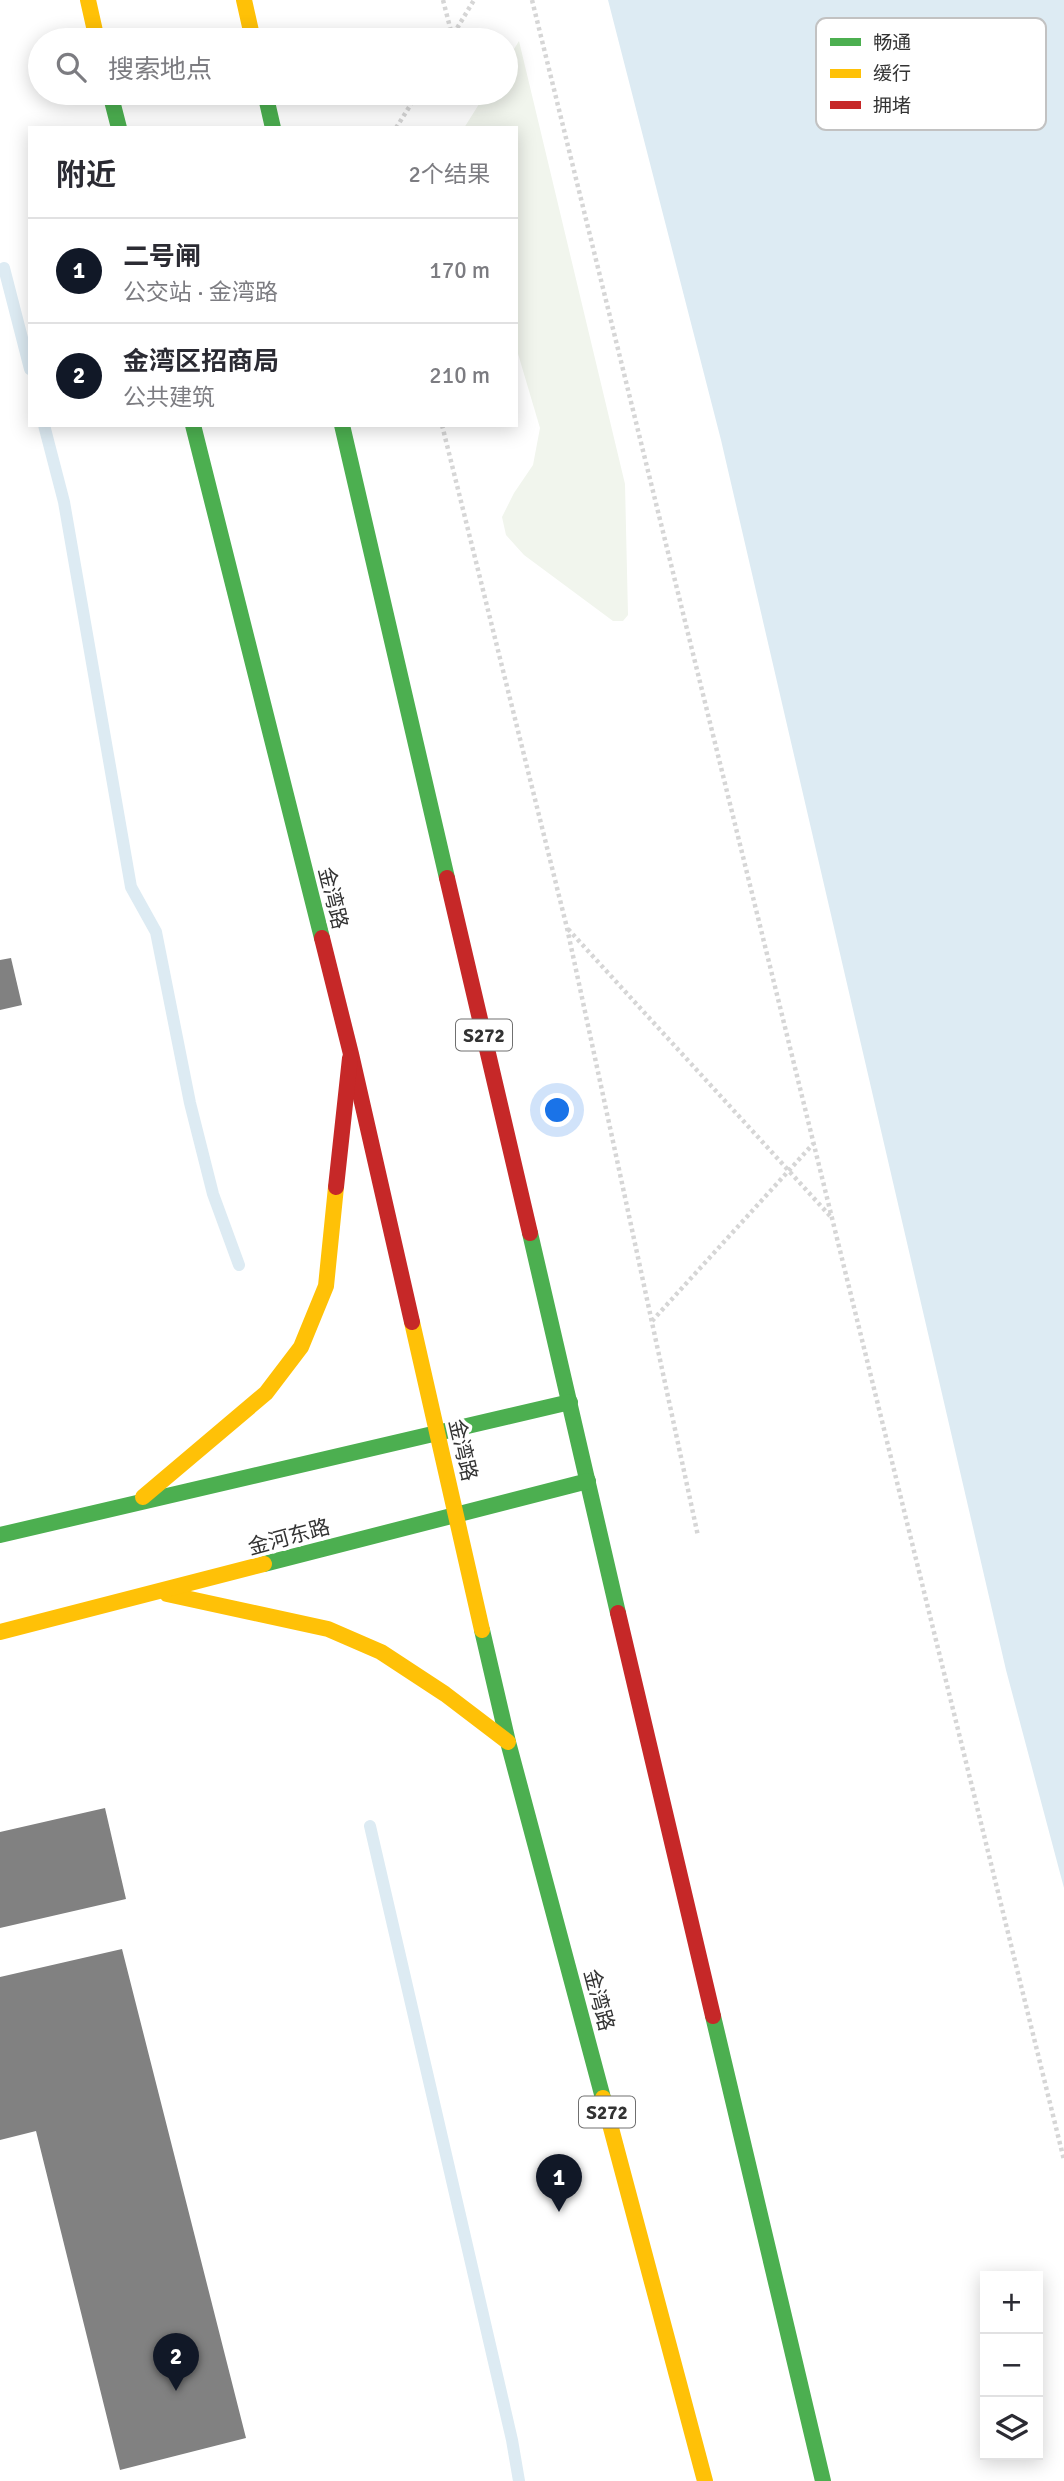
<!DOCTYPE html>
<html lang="zh">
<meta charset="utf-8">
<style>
:root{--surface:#fff;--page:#f2f2f3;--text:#2b2b33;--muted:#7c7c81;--line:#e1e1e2;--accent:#111827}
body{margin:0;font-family:Signika,"Noto Sans SC",sans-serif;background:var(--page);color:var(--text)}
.controls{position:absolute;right:21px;bottom:21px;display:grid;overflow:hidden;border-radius:0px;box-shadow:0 4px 18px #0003}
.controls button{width:63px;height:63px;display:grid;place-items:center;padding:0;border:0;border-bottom:2px solid var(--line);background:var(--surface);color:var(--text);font:35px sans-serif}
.you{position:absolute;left:558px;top:1111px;width:24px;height:24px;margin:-18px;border:5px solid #fff;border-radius:50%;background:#1a73e8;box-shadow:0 0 0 10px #1a73e833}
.badge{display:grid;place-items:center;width:46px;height:46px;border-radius:50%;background:var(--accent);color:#fff;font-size:23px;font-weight:700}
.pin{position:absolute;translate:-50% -58px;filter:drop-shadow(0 2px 4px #0008)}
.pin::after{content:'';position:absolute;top:37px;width:24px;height:21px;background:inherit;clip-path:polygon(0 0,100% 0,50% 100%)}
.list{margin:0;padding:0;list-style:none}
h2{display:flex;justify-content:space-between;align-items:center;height:91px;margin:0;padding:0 28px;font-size:30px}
h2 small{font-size:23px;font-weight:400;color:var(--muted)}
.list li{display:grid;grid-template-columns:46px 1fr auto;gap:21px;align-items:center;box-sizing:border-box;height:105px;padding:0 28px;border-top:2px solid var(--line)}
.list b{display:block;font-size:26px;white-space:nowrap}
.list p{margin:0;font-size:23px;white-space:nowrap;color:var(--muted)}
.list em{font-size:23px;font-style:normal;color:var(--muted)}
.icon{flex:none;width:38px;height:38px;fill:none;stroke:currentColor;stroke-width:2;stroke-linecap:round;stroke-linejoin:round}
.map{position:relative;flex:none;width:1064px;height:2481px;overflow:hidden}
.search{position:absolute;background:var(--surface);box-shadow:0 4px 18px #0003;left:28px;top:28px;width:490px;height:77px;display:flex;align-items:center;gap:18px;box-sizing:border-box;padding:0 24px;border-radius:38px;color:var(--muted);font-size:26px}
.panel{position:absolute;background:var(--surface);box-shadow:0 4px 18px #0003;left:28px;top:126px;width:490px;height:301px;border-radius:0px}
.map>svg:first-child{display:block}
</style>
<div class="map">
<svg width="1064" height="2481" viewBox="0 0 1064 2481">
<rect width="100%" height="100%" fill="#fff"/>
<path fill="#f1f5ed" d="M519 41 625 484 628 615 623 621H613L524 555 506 535 502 517 514 493 533 465 540 428 516 347V128H464L486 93H506V62Z"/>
<path fill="#ddebf3" d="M608 0H1064V1888L1006 1670 721 440Z"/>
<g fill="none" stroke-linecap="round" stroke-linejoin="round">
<g stroke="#ddebf3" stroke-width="12">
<path d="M4 268 30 369"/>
<path d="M44 425 64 502 131 887 156 932 190 1103 213 1194 239 1265"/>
<path d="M370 1826 512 2440 519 2481"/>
</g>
</g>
<g fill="#818181">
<path d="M11 958 22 1005 0 1010V960Z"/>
<path d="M105 1808 126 1899 0 1928V1832Z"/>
<path d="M122 1949 246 2438 120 2470 36 2131 0 2140V1977Z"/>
</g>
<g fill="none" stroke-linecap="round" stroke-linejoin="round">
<g stroke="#d6d6d6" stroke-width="4.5" stroke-dasharray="3.5 3.5" stroke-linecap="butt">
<path d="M443 0 452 35"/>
<path d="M532 0 1064 2160"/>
<path d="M450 40 474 0"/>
<path d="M396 128 418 93"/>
<path d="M442 425 567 928 698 1536"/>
<path d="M568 929 831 1217"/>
<path d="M652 1321 813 1144"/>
</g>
<g stroke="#4caf50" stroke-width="16">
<path d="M110 93 119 128"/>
<path d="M265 93 273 128"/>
<path d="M193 425 322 938"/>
<path d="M342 425 447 878"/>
<path d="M530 1233 618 1613"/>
<path d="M0 1535 570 1402"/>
<path d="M264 1564 588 1481"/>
<path d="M482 1630 508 1742 603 2098"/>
<path d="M713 2016 823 2481"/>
</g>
<g stroke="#ffc107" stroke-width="16">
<path d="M88 0 97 40"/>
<path d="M244 0 253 40"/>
<path d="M412 1322 482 1630"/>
<path d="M143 1497 266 1393 301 1347 326 1286 336 1187"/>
<path d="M167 1594 328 1629 381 1652 445 1694 508 1742"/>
<path d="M0 1632 264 1564"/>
<path d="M603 2098 705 2481"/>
</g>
<g stroke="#c62828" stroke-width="16">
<path d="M447 878 530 1233"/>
<path d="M322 938 351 1054 412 1322"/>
<path d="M336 1187 350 1058"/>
<path d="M618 1613 713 2016"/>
</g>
</g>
<g text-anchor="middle" stroke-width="7" stroke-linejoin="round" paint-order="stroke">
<g fill="#fff" stroke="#707070" stroke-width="2">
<rect x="456" y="1019.5" width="56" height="31" rx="5"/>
<rect x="579" y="2096.5" width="56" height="31" rx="5"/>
</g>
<g font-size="19" font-weight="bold" fill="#333">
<text x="484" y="1042">S272</text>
<text x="607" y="2119">S272</text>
</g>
<g font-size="21" fill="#333" stroke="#fff">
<text transform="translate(333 898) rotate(76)" y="7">金湾路</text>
<text transform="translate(463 1450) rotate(77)" y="7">金湾路</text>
<text transform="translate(289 1537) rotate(-15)" y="7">金河东路</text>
<text transform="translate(599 2000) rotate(75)" y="7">金湾路</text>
</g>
</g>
<rect x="816" y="18" width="230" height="112" rx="10" fill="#fff" stroke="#c2c2c2" stroke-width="2"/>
<rect x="830" y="38" width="31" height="8" fill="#4caf50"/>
<rect x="830" y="69" width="31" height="9" fill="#ffc107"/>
<rect x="830" y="101" width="31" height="8" fill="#c62828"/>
<g font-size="19" fill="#333">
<text x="873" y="49">畅通</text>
<text x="873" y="80">缓行</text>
<text x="873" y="112">拥堵</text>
</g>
</svg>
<div class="controls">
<button>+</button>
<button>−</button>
<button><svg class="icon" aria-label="layers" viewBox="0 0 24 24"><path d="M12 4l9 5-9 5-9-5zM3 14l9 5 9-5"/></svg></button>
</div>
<div class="you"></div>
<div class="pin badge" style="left:559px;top:2212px">1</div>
<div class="pin badge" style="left:176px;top:2391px">2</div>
<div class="search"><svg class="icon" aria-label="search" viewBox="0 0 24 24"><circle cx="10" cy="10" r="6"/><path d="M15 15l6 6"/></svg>搜索地点</div>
<section class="panel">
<h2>附近<small>2个结果</small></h2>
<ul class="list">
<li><span class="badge">1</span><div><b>二号闸</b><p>公交站 · 金湾路</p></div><em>170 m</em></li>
<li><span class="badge">2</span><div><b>金湾区招商局</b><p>公共建筑</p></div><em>210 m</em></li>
</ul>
</section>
</div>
